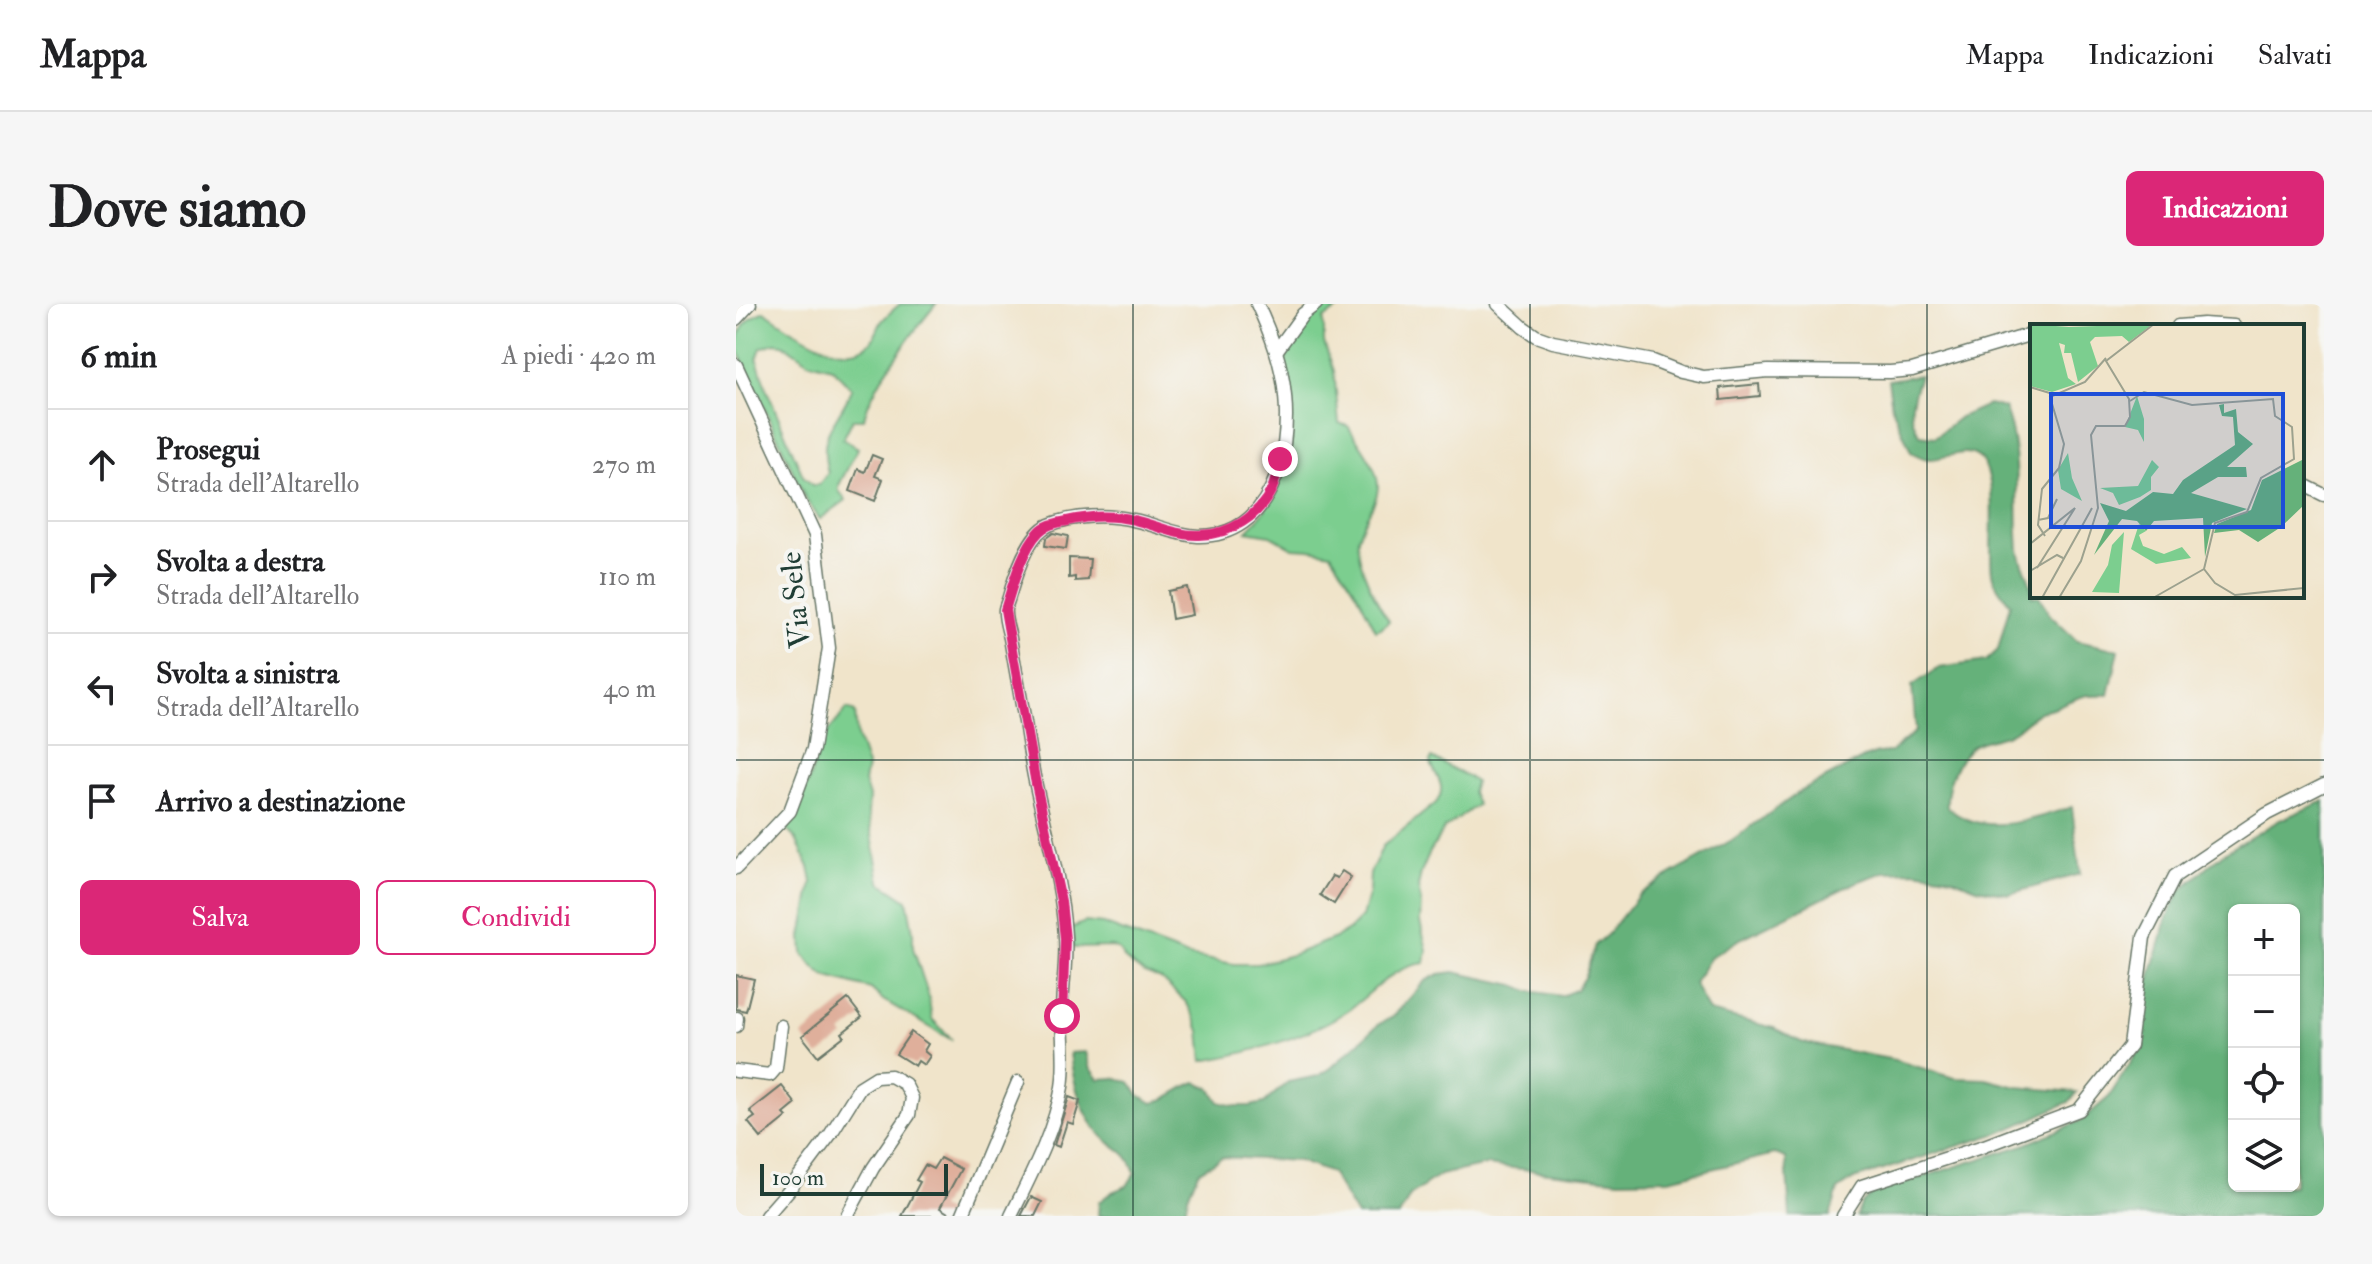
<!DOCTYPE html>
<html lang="it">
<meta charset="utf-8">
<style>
:root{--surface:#fff;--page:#f6f6f6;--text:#202124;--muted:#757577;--line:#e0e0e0;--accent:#db2777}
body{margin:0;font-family:"IM FELL Double Pica",serif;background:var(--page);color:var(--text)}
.controls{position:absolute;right:24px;bottom:24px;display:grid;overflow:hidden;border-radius:12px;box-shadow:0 2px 6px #0004}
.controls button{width:72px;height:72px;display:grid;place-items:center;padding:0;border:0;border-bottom:2px solid var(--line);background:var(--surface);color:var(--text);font:40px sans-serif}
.scale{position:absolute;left:24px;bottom:20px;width:188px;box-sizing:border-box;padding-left:8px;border:4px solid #1f3d34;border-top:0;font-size:22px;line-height:28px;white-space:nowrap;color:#1f3d34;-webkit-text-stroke:6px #f6f6f2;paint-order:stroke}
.stop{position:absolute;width:24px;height:24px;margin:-18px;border:6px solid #db2777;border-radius:50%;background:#fff}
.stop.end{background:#db2777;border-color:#fff;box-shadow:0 2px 8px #0008}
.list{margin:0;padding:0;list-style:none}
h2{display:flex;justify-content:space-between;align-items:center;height:104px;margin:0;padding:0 32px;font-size:34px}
h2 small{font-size:26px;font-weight:400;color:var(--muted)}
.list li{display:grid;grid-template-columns:52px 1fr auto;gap:24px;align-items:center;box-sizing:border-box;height:112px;padding:0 32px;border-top:2px solid var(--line)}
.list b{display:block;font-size:30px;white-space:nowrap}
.list p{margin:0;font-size:26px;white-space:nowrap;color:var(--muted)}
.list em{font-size:26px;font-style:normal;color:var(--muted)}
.actions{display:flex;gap:16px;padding:24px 32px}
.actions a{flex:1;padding:18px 0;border:2px solid var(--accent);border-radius:12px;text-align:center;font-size:28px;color:var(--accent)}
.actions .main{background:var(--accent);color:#fff}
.icon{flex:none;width:44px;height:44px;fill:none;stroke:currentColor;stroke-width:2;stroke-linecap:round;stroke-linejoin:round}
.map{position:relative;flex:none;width:1588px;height:912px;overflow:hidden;border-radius:12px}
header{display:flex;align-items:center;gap:48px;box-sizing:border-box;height:112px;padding:0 40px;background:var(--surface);border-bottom:2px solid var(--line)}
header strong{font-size:38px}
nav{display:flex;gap:44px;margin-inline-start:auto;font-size:28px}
.intro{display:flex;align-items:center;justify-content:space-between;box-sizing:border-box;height:192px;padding:0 48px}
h1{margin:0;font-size:56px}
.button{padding:20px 36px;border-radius:12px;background:var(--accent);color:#fff;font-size:28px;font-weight:700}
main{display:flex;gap:48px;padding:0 48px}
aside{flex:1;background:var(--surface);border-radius:12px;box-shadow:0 2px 6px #0004}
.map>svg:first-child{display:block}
</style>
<header>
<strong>Mappa</strong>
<nav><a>Mappa</a><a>Indicazioni</a><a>Salvati</a></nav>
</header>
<div class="intro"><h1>Dove siamo</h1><a class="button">Indicazioni</a></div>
<main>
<aside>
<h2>6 min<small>A piedi · 420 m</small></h2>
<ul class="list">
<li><svg class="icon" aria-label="ahead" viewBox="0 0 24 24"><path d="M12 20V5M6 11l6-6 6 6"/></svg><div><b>Prosegui</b><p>Strada dell'Altarello</p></div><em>270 m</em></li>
<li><svg class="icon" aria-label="right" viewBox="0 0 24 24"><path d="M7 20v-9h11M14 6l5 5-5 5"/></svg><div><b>Svolta a destra</b><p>Strada dell'Altarello</p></div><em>110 m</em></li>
<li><svg class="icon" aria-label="left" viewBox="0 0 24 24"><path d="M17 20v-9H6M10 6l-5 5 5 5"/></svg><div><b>Svolta a sinistra</b><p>Strada dell'Altarello</p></div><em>40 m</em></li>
<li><svg class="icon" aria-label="arrive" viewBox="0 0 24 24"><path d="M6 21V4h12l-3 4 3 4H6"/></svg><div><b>Arrivo a destinazione</b></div></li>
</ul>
<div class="actions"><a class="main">Salva</a><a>Condividi</a></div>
</aside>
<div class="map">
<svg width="1588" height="912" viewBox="0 0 1588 912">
<rect width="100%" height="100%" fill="#f6f6f2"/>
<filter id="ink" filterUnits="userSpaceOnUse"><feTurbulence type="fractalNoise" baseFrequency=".0125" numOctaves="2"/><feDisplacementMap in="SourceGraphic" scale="16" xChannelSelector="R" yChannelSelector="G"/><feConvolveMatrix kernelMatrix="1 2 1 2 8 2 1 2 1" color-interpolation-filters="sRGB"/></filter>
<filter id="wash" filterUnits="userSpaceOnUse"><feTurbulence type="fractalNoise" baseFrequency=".006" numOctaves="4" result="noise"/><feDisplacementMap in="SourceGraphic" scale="32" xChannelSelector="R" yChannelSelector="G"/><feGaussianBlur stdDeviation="1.8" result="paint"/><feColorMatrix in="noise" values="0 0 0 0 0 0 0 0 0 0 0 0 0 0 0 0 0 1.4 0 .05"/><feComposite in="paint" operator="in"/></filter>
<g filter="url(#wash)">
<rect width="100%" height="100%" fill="#f0e4ca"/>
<g fill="#7cce8f" stroke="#4e8662" stroke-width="2" fill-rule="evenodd">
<path d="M164 0H200C178 27 134 83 128 115H117L107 135 122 144 103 181V187L110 196 84 215 70 196 1 44C4 23 9 16 28 7 52 23 106 65 134 39 140 33 142 23 146 17 151 11 158 5 164 0ZM38 39 47 40 73 58 96 64 116 85C101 121 81 126 92 169L83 181H76L67 172 30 84 21 55 25 44Z"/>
<path d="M593 0H609L588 15V38L598 67 603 119 612 122C623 140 642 162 642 183 641 203 624 217 622 235 619 257 641 299 653 317L645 324 640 326 621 289 595 249 574 245 557 244 534 231 511 227C541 198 547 172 551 133 552 120 555 107 554 95 553 81 547 66 550 52 554 37 580 9 593 0Z"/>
<path d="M111 405 119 408 121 432 131 462 128 478 133 493 132 509 144 578 171 596 177 628V644L192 690 196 715 216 736 147 696 135 685 88 672 77 662 67 649 66 633 76 578 73 563 60 535 49 524C68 495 78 464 87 431L92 428Z"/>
<path d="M696 454 733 473 739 478 736 488 741 501 708 525 694 548 685 569 682 583 685 598 684 618 691 646 689 659C656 662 638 688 612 706 573 733 513 749 467 757L464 727 458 712 450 698 425 675 408 669 390 656 383 646 377 643 337 644 335 624 349 618 367 620 452 652 498 660H522L559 650 601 633 614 625 626 613 633 588 634 569 647 542 700 499C712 482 700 473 694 457Z"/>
</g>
<g fill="#65b17a" stroke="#427757" stroke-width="2" fill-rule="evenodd">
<path d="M1184 71C1177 95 1169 108 1184 131L1199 133 1224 113 1253 100 1268 104C1286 144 1279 202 1283 245 1285 263 1296 273 1296 292H1303L1313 310 1341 337 1383 346 1373 391C1345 390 1345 392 1320 403 1314 405 1307 406 1302 409 1291 415 1286 424 1272 430 1259 436 1242 435 1232 446 1218 461 1210 483 1211 503 1247 535 1295 515 1336 503L1344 570 1273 590 1241 584 1211 572 1179 567 1148 568 1118 579 1002 636 975 653 958 679 973 708 1038 724 1065 738 1159 756 1219 774 1250 775 1281 783 1341 788 1333 798 1266 828 1118 875 1102 886 1094 912H1054L1050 854 1039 850 933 875 883 876 750 861 704 871 674 892 663 912H621L595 869 562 857 486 853 462 868 452 892 448 912H362L363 898 376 888 391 882 399 869C392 846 381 847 366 832 345 810 337 779 334 749L350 748 354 763 363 775 379 774 394 778 403 791 417 799C434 795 444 784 460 778L474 784 483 798 498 802H514L528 799 552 778 582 772 595 764 643 720 657 713 689 677 703 670 718 668 778 681 793 687 825 692 840 686 849 672 859 641 871 631 903 591 927 575 996 536 1065 487 1128 454 1142 449 1155 448 1180 427 1176 382 1203 364 1250 357 1262 346 1274 300C1268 292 1260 284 1257 274 1249 249 1269 160 1236 150 1221 146 1206 156 1192 155 1186 154 1180 151 1175 148L1156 103 1152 76Z"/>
<path d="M1588 497V904L1579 912H1120L1126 899 1139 888 1288 841 1346 816 1373 793 1401 749 1413 678 1431 615 1444 587 1486 550 1544 516ZM1498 606H1558V882H1498Z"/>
</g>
<g id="blocks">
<g fill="#dfaf9b">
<path d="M1023 80 1024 92 985 96 984 84Z"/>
<path d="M136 151 146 155 139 172 147 175 139 197 114 187 122 165 129 168Z"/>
<path d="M317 229 332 232 330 245 309 242 310 234Z"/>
<path d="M333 254 354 255 352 276 339 277V273L333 274Z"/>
<path d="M451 283 456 311 436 315 432 287Z"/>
<path d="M606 567 615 573 598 600 584 591 596 572 601 574Z"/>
<path d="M0 671 18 675 10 707 0 705Z"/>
<path d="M112 695 126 713 106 729 108 732 82 752 66 732Z"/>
<path d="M175 728 192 740 188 747 194 752 188 761 182 757 179 762 160 750Z"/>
<path d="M46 782 60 800 48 810 51 813 25 834 12 818 19 813 14 807Z"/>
<path d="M333 793 344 797 337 820 331 818 323 843 318 841Z"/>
<path d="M204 854 225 865 204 904 217 912H166L184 878 180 876 189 861 197 865Z"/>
<path d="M295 893 306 898 299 912H285Z"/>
</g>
</g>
</g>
<g filter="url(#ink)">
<use href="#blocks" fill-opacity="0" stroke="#687768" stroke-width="2"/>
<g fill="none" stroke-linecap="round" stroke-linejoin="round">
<g stroke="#687768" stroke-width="15">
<g id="minor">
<path d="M762 0 787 23 800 32 817 38 917 57 945 68 968 73 1032 67 1154 68 1176 66 1296 30"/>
<path d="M0 15 14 0"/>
<path d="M1442 22 1467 20 1498 22"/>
<path d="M541 46 567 10 580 0"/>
<path d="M0 61 79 231 93 344 77 445 54 507 0 564"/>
<path d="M1566 180 1588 191"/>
<path d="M0 722 1 714"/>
<path d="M0 767 34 771 40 764 45 722"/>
<path d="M30 912 52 887 94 831 124 783 140 773 155 772 169 780 176 794 173 811 137 864 111 912"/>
<path d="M226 912 282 778"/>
<path d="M275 912C295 871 318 828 326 783 330 758 326 735 326 710 326 684 331 658 329 632 326 579 310 529 299 477 295 458 292 438 289 418 284 390 279 362 274 334 272 325 268 314 269 305 270 301 272 297 273 293 279 272 292 230 313 221 338 211 372 210 397 216 419 220 439 231 462 232 535 233 555 150 549 92 546 59 535 30 521 0"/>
<path d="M1107 912 1126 882 1248 842 1343 806 1394 742 1408 633 1439 572 1531 510 1588 481"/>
</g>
</g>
<use href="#minor" stroke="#fff" stroke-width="12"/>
</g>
</g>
<g fill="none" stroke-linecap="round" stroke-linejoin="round" filter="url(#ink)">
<path stroke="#db2777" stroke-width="10" d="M326 712 329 635 325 597 299 475 269 306C276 283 286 245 303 228 310 220 322 219 331 217 352 212 377 211 398 216 419 221 441 232 463 231 494 231 523 212 536 185 540 176 542 165 544 155"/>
</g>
<path fill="none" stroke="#1f3d34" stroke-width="2" stroke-opacity="0.55" d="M397 0V912M794 0V912M1191 0V912M0 456H1588"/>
<g text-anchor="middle" stroke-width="8" stroke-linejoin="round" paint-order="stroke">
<g font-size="30" fill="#1f3d34" stroke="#f6f6f2">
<text transform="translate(59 296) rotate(-96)" y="10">Via Sele</text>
</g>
</g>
<g transform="translate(1294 20)">
<rect width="274" height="274" fill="#f0e4ca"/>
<path d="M0 0 39 3 123 0 99 18 92 12 65 13 60 18 68 42 48 58 41 29H34L35 21 29 19 38 54 46 60 22 68 0 62ZM107 72 114 95V118L108 106 95 103ZM38 129 42 154 52 177 31 165 28 146ZM122 136 129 143 121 153V166L110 173 89 181 83 169 70 164 108 162ZM109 200 116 207 109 211 113 222 134 230 152 223 161 234 126 240 101 225ZM94 208 89 269 62 268 78 241 82 221Z" fill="#7cce8f"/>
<path d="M194 80V89L206 85 208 108 223 120 197 143H216L217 153H188L161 169 217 185 182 199 175 233 173 194 124 197 116 207 107 197 92 195 64 231 79 197 70 179 96 187 123 168 143 170 153 156 205 121 203 93 192 92 189 81ZM274 135V181L251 203 228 218 209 206 184 209 187 200 221 186 232 156Z" fill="#65b17a"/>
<path fill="none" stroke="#9ca18e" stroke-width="2" d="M0 63 23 70M100 77 114 68 162 81 243 75 245 92 262 103 264 135 231 154 217 188 185 199 174 245 185 259 205 271 274 264M8 196 18 194 27 175M15 212 8 201 12 165 29 144 34 120 20 73 55 58 76 34M0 220 45 184 7 244M0 247 27 231 33 234M12 274 62 184M29 274 51 237 68 184 61 111 66 102H95L100 93 99 75 76 37 124 0M123 274 174 245"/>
<path fill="#1d4ed8" fill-opacity="0.15" stroke="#1d4ed8" stroke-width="4" d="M21 70H253V203H21Z"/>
<rect width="274" height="274" fill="none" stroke="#1f3d34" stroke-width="4"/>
</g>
</svg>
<div class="controls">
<button>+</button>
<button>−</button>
<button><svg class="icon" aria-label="locate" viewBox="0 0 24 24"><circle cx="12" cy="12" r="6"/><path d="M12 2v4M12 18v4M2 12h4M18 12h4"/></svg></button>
<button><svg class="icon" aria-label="layers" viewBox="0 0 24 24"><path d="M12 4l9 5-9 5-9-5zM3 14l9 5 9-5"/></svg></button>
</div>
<div class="scale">100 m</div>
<div class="stop" style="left:326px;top:712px"></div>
<div class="stop end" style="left:544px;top:155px"></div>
</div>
</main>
